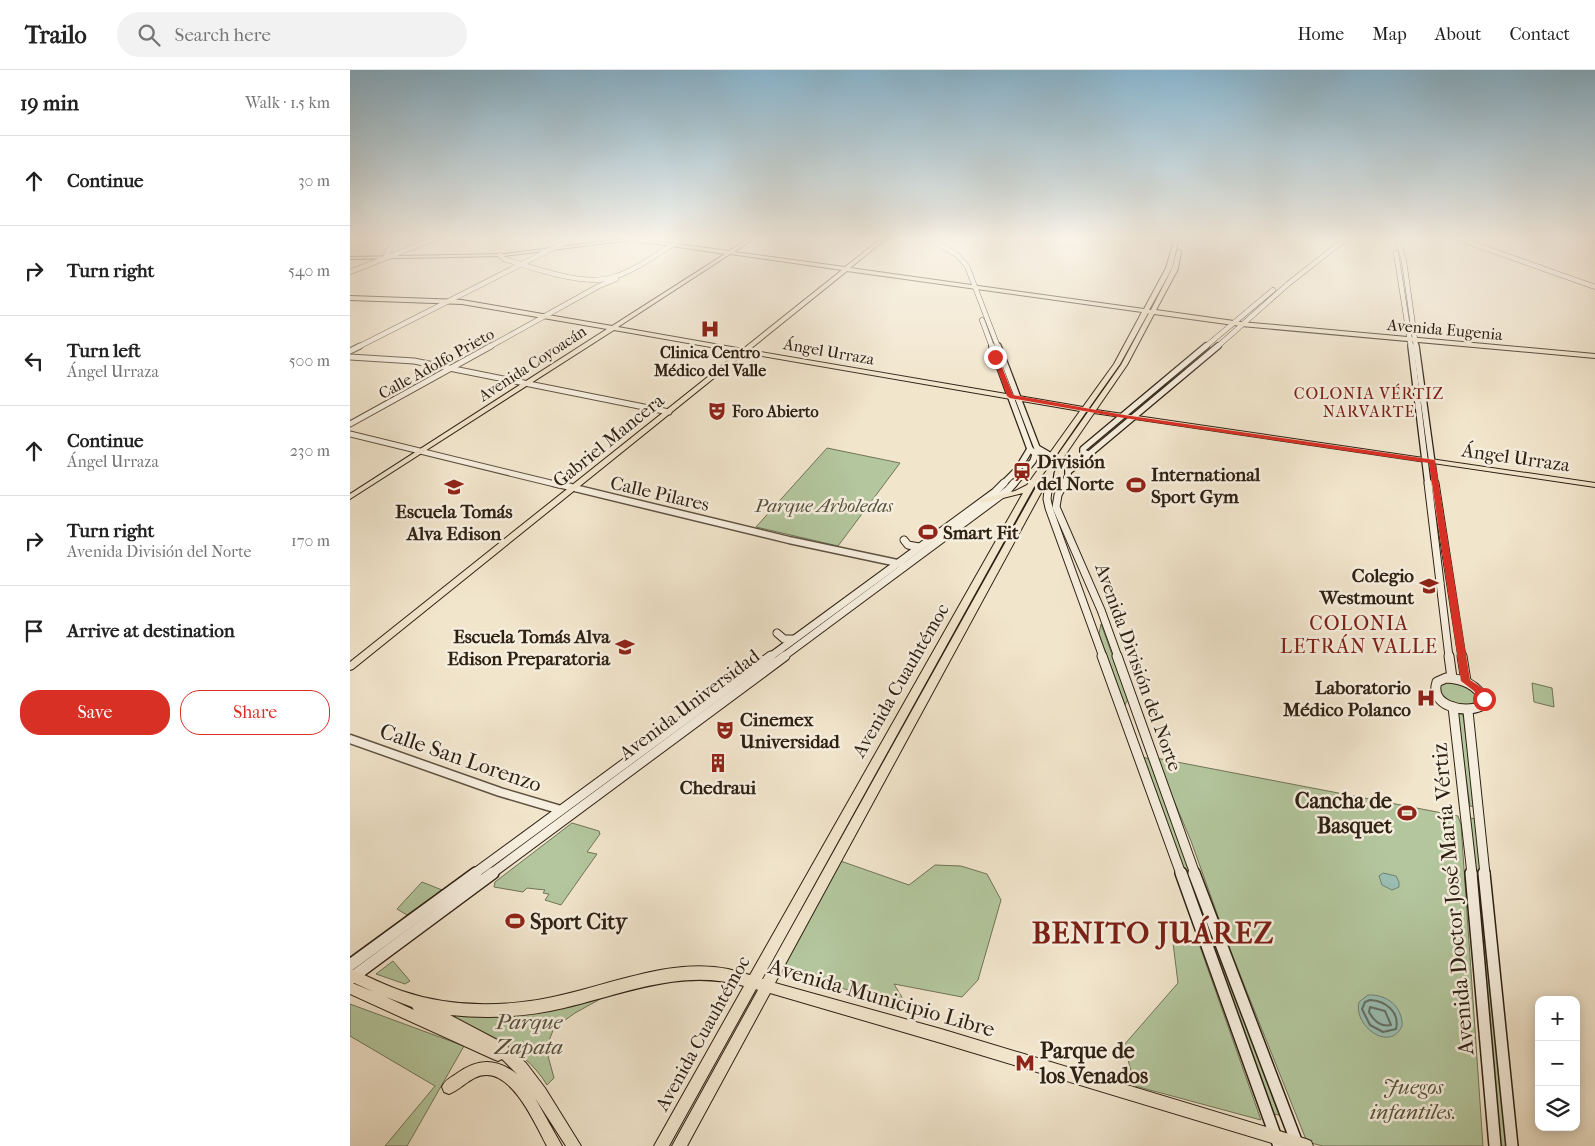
<!DOCTYPE html>
<meta charset="utf-8">
<style>
:root{--surface:#fff;--page:#f2f2f2;--text:#222;--muted:#767676;--line:#e0e0e0;--accent:#d93025}
body{margin:0;font-family:"IM FELL French Canon",serif;background:var(--page);color:var(--text)}
.controls{position:absolute;right:15px;bottom:15px;display:grid;overflow:hidden;border-radius:10px;box-shadow:0 2px 12px #0003}
.controls button{width:45px;height:45px;display:grid;place-items:center;padding:0;border:0;border-bottom:1px solid var(--line);background:var(--surface);color:var(--text);font:25px sans-serif}
.stop{position:absolute;width:15px;height:15px;margin:-11px;border:4px solid #d93025;border-radius:50%;background:#fff}
.stop.end{background:#d93025;border-color:#fff;box-shadow:0 1px 5px #0008}
.list{margin:0;padding:0;list-style:none}
h2{display:flex;justify-content:space-between;align-items:center;height:65px;margin:0;padding:0 20px;font-size:21px}
h2 small{font-size:16px;font-weight:400;color:var(--muted)}
.list li{display:grid;grid-template-columns:32px 1fr auto;gap:15px;align-items:center;box-sizing:border-box;height:90px;padding:0 20px;border-top:1px solid var(--line)}
.list b{display:block;font-size:19px;white-space:nowrap}
.list p{margin:0;font-size:16px;white-space:nowrap;color:var(--muted)}
.list em{font-size:16px;font-style:normal;color:var(--muted)}
.actions{display:flex;gap:10px;padding:15px 20px}
.actions a{flex:1;padding:11px 0;border:1px solid var(--accent);border-radius:20px;text-align:center;font-size:18px;color:var(--accent)}
.actions .main{background:var(--accent);color:#fff}
.icon{flex:none;width:28px;height:28px;fill:none;stroke:currentColor;stroke-width:2;stroke-linecap:round;stroke-linejoin:round}
.map{position:relative;flex:none;width:1245px;height:1076px;overflow:hidden}
header{display:flex;align-items:center;gap:30px;box-sizing:border-box;height:70px;padding:0 25px;background:var(--surface);border-bottom:1px solid var(--line)}
header strong{font-size:24px}
nav{display:flex;gap:28px;margin-inline-start:auto;font-size:18px}
.search{width:350px;height:45px;background:var(--page);display:flex;align-items:center;gap:12px;box-sizing:border-box;padding:0 18px;border-radius:28px;color:var(--muted);font-size:19px}
main{display:flex}
aside{flex:1;background:var(--surface)}
.map>svg:first-child{display:block}
</style>
<header>
<strong>Trailo</strong>
<div class="search"><svg class="icon" aria-label="search" viewBox="0 0 24 24"><circle cx="10" cy="10" r="6"/><path d="M15 15l6 6"/></svg>Search here</div>
<nav><a>Home</a><a>Map</a><a>About</a><a>Contact</a></nav>
</header>
<main>
<aside>
<h2>19 min<small>Walk · 1.5 km</small></h2>
<ul class="list">
<li><svg class="icon" aria-label="ahead" viewBox="0 0 24 24"><path d="M12 20V5M6 11l6-6 6 6"/></svg><div><b>Continue</b></div><em>30 m</em></li>
<li><svg class="icon" aria-label="right" viewBox="0 0 24 24"><path d="M7 20v-9h11M14 6l5 5-5 5"/></svg><div><b>Turn right</b></div><em>540 m</em></li>
<li><svg class="icon" aria-label="left" viewBox="0 0 24 24"><path d="M17 20v-9H6M10 6l-5 5 5 5"/></svg><div><b>Turn left</b><p>Ángel Urraza</p></div><em>500 m</em></li>
<li><svg class="icon" aria-label="ahead" viewBox="0 0 24 24"><path d="M12 20V5M6 11l6-6 6 6"/></svg><div><b>Continue</b><p>Ángel Urraza</p></div><em>230 m</em></li>
<li><svg class="icon" aria-label="right" viewBox="0 0 24 24"><path d="M7 20v-9h11M14 6l5 5-5 5"/></svg><div><b>Turn right</b><p>Avenida División del Norte</p></div><em>170 m</em></li>
<li><svg class="icon" aria-label="arrive" viewBox="0 0 24 24"><path d="M6 21V4h12l-3 4 3 4H6"/></svg><div><b>Arrive at destination</b></div></li>
</ul>
<div class="actions"><a class="main">Save</a><a>Share</a></div>
</aside>
<div class="map">
<svg width="1245" height="1076" viewBox="0 0 1245 1076">
<rect width="100%" height="100%" fill="#f1e5cc"/>
<filter id="stains"><feTurbulence type="fractalNoise" baseFrequency=".004" numOctaves="4"/><feColorMatrix values="0 0 0 0 .2 0 0 0 0 .09 0 0 0 0 .02 0 0 0 .5 -.17"/></filter>
<radialGradient id="worn" r=".72"><stop offset=".6" stop-color="#630" stop-opacity="0"/><stop offset="1" stop-color="#630" stop-opacity=".3"/></radialGradient>
<g fill="#b3c69d" stroke="#707458">
<path d="M477 378 550 393 488 476 406 457Z"/>
<path d="M751 554 778 629 775 635 749 564Z"/>
<path d="M1097 611 1116 614 1128 626 1127 633C1113 640 1101 634 1091 624L1090 616Z"/>
<path d="M1182 613 1202 618 1204 637 1184 632Z"/>
<path d="M1107 643 1113 645 1125 737 1120 736Z"/>
<path d="M793 687 799 689 929 1045 923 1044Z"/>
<path d="M806 688 1108 746 1111 755 1133 1076H973L957 1072 879 877 841 771Z"/>
<path d="M1120 748 1127 749 1157 1076H1151Z"/>
<path d="M222 753 249 761 250 764 237 782 247 784 211 835 195 830 199 824 193 823 195 820 177 818 173 822 144 817 145 812Z"/>
<path d="M482 788 559 815 585 795 611 796 637 804 651 830 628 910 612 927 544 914 556 934 425 902Z"/>
<path d="M72 812 92 820 57 845 47 839Z"/>
<path d="M848 871 911 1050 785 1016 774 975 828 913 823 873Z"/>
<path d="M43 891 60 911 55 914 26 904Z"/>
<path d="M263 922 225 943 204 958 200 968 198 986 204 1008 197 1015C172 974 132 964 90 946L167 943Z"/>
<path d="M0 934 114 976 57 1076H35L85 1016 0 966Z"/>
</g>
<g fill="#9bbfb4" stroke="#6f8074">
<path d="M1033 803 1046 806 1049 812V817L1042 820 1032 815 1029 806Z"/>
<path d="M1018 925C1037 924 1053 937 1052 956 1040 983 1003 956 1009 932Z"/>
</g>
<g fill="none" stroke-linecap="round" stroke-linejoin="round">
<g stroke="#647064" stroke-width="2">
<path d="M1020 930C1036 931 1050 942 1046 959L1033 962 1020 955 1012 939 1015 932Z"/>
<path d="M1020 937 1035 941 1041 955C1030 957 1024 951 1019 942Z"/>
</g>
<g stroke="#5f5241" stroke-width="5.5">
<g id="tertiary-far3">
<path d="M281 169 290 167"/>
<path d="M150 185 154 189C184 198 234 217 264 207 289 199 312 180 335 167"/>
<path d="M38 187 36 185 47 167"/>
<path d="M8 277 225 167"/>
<path d="M139 277 249 216 266 209 262 208"/>
</g>
</g>
<g stroke="#5f5241" stroke-width="7">
<g id="tertiary-far2">
<path d="M0 281 10 276"/>
<path d="M0 287 64 291 319 342"/>
<path d="M0 354 141 276"/>
<path d="M0 364 209 415"/>
</g>
</g>
<g stroke="#5f5241" stroke-width="9">
<path id="tertiary-far1" d="M204 413 439 470 552 494"/>
</g>
<g stroke="#5f5241" stroke-width="11">
<path id="tertiary" d="M0 669 150 722 211 740"/>
</g>
<g stroke="#2e2113" stroke-width="5.5">
<g id="secondary-far4">
<path d="M577 167 607 185 617 196 648 277"/>
<path d="M1047 167 1054 191 1066 277"/>
<path d="M1104 167 1245 217"/>
<path d="M1046 183 1061 277"/>
<path d="M0 202 89 167"/>
<path d="M632 250 642 277"/>
<path d="M855 277 923 220"/>
<path d="M867 277 938 214 998 167"/>
</g>
</g>
<g stroke="#2e2113" stroke-width="8">
<g id="secondary-far3">
<path d="M642 276 680 379 701 399 699 415"/>
<path d="M648 276 687 378 718 396V406L713 415"/>
<path d="M1061 276 1078 415"/>
<path d="M1066 276 1085 415"/>
<path d="M738 384 733 382V379L856 276"/>
<path d="M719 401 868 276"/>
<path d="M652 415 668 399 680 379"/>
<path d="M663 415 683 391 687 380"/>
</g>
</g>
<g stroke="#2e2113" stroke-width="9">
<g id="secondary-far2">
<path d="M699 413 697 429 699 438 753 587"/>
<path d="M714 413 708 425 706 437 751 540 768 587"/>
<path d="M1078 413 1099 587"/>
<path d="M1085 413 1112 587"/>
<path d="M554 470 558 475 569 477"/>
<path d="M427 563 434 569H443"/>
<path d="M420 587 645 422 654 413"/>
<path d="M433 587 658 420 664 413"/>
</g>
</g>
<g stroke="#2e2113" stroke-width="11">
<g id="secondary-far1">
<path d="M752 586 831 804"/>
<path d="M767 586 845 804"/>
<path d="M1099 586 1102 608"/>
<path d="M1112 586 1116 611"/>
<path d="M1096 608C1113 609 1126 614 1134 629L1131 636C1115 644 1079 636 1087 612Z"/>
<path d="M1103 637 1122 804"/>
<path d="M1118 641 1135 804"/>
<path d="M124 804 421 586"/>
<path d="M141 804 435 586"/>
</g>
</g>
<g stroke="#2e2113" stroke-width="14">
<g id="secondary">
<path d="M831 803 929 1076"/>
<path d="M844 803 948 1076"/>
<path d="M1121 803 1145 1076"/>
<path d="M1134 803 1162 1076"/>
<path d="M0 895 126 803"/>
<path d="M0 909 143 803"/>
</g>
</g>
<g stroke="#2e2113" stroke-width="2">
<g id="primary">
<path d="M401 167H406L384 182 495 197 533 167H538L500 198 794 239 816 198 825 167H829L822 198 799 240H801L822 199 827 181 829 180 831 181 828 199 806 240 891 252 1245 284V288L891 256 804 244 777 295 746 340 1245 413V417L744 343 698 410 425 913 591 959 956 1069 961 1071 963 1076H932L591 973 420 923 337 1076H322L408 920 406 919 319 1076H304L394 916C332 898 274 924 214 938 176 947 139 949 100 945L153 973 176 993 195 1018 231 1076H216L185 1028 212 1076H197C186 1056 164 1004 136 1005 122 1005 112 1019 99 1024L94 1022 92 1017C95 1010 100 1008 106 1004 128 988 146 988 167 1004L152 989 148 991 143 989 0 924V912L24 922 0 911V899C18 906 34 915 52 921 93 935 138 937 180 931 243 923 314 886 378 899 385 901 392 903 400 905L673 423 633 433 629 431 630 429 665 421 677 415 730 341 395 283 3 599 0 600V592L389 282 264 260 0 429V424L257 259 112 234 0 230V226L112 230 262 256 375 184 281 170 154 186 0 189V187L154 184 281 168 379 181ZM380 184 492 200 393 279 268 257ZM497 201 792 242 764 294 733 337 399 280ZM798 243H799L771 295 740 339 739 338 770 294ZM736 342H738L690 410 413 909H412L684 417ZM36 927 62 937 64 940Z"/>
<path d="M1240 167H1244L1245 171Z"/>
</g>
</g>
<use href="#tertiary-far3" stroke="#f6eede" stroke-width="4.5"/>
<use href="#tertiary-far2" stroke="#f6eede" stroke-width="5"/>
<use href="#tertiary-far1" stroke="#f6eede" stroke-width="6"/>
<use href="#tertiary" stroke="#f6eede" stroke-width="8"/>
<use href="#secondary-far4" stroke="#f6eede" stroke-width="4.5"/>
<use href="#secondary-far3" stroke="#f6eede" stroke-width="5.5"/>
<use href="#secondary-far2" stroke="#f6eede" stroke-width="7"/>
<use href="#secondary-far1" stroke="#f6eede" stroke-width="9"/>
<use href="#secondary" stroke="#f6eede" stroke-width="11"/>
<use href="#primary" fill="#f1e5cc" fill-rule="evenodd"/>
</g>
<linearGradient id="sky" x2="0" y2="1"><stop stop-color="#89b8d3"/><stop offset="0.53" stop-color="#f9f3e8"/><stop offset="1" stop-color="#f9f3e8" stop-opacity="0"/></linearGradient>
<rect width="1245" height="317" fill="url(#sky)"/>
<path fill="#d93025" d="M645 285 648 287 663 325 774 345 1085 390 1120 610 1131 617 1138 629 1137 631H1130L1124 621 1111 611 1079 393 774 348 660 328 657 326 643 287Z"/>
<defs>
<g id="hospital-bare" transform="scale(1.5)"><path d="M-5-5h3v3.5h4V-5h3V5h-3V1.5h-4V5h-3Z" fill="#8f2418" stroke="#f6eede" stroke-width="2.5" paint-order="stroke"/></g>
<g id="theatre-bare" transform="scale(1.5)"><path d="M-5-5.5Q0-4 5-5.5V0Q5 5 0 6Q-5 5-5 0ZM-3.3-2.5H-1v1.5H-3.3ZM1-2.5H3.3v1.5H1ZM-2.8 1Q0 5.5 2.8 1Z" fill="#8f2418" stroke="#f6eede" stroke-width="2.5" paint-order="stroke"/></g>
<g id="station-bare" transform="scale(1.5)"><path d="M-3-6H3Q5-6 5-4V2Q5 4 3 4L4.5 6H3L1.5 4h-3L-3 6H-4.5L-3 4Q-5 4-5 2V-4Q-5-6-3-6ZM-3.5-4v3h7v-3ZM-3.5 1v1.5H-2V1ZM2 1v1.5H3.5V1Z" fill="#8f2418" stroke="#f6eede" stroke-width="2.5" paint-order="stroke"/></g>
<g id="stadium-bare" transform="scale(1.5)"><path d="M0-5a6.5 5 0 1 0 0 10a6.5 5 0 1 0 0-10ZM-3.5-1.8h7v3.6h-7Z" fill="#8f2418" stroke="#f6eede" stroke-width="2.5" paint-order="stroke"/></g>
<g id="school-bare" transform="scale(1.5)"><path d="M0-5L7-2L0 1L-7-2ZM-4 1L0 2.5L4 1V4Q0 6-4 4Z" fill="#8f2418" stroke="#f6eede" stroke-width="2.5" paint-order="stroke"/></g>
<g id="building-bare" transform="scale(1.5)"><path d="M-4-6H4V6H1V3H-1V6H-4ZM-2.5-4.3h1.7v1.8h-1.7ZM.8-4.3h1.7v1.8H.8ZM-2.5-1h1.7V.8h-1.7ZM.8-1h1.7V.8H.8Z" fill="#8f2418" stroke="#f6eede" stroke-width="2.5" paint-order="stroke"/></g>
<g id="metro-bare" transform="scale(1.5)"><path d="M-5.5 5V-5H-3L0 0L3-5H5.5V5H3V-.5L0 4L-3-.5V5Z" fill="#8f2418" stroke="#f6eede" stroke-width="2.5" paint-order="stroke"/></g>
</defs>
<g fill-rule="evenodd">
<use href="#hospital-bare" x="360" y="259"/>
<use href="#theatre-bare" x="367" y="341"/>
<use href="#station-bare" x="672" y="402"/>
<use href="#stadium-bare" x="786" y="415"/>
<use href="#school-bare" x="104" y="417"/>
<use href="#stadium-bare" x="578" y="462"/>
<use href="#school-bare" x="1079" y="516"/>
<use href="#school-bare" x="275" y="577"/>
<use href="#hospital-bare" x="1076" y="628"/>
<use href="#theatre-bare" x="375" y="660"/>
<use href="#building-bare" x="368" y="693"/>
<use href="#stadium-bare" x="1057" y="743"/>
<use href="#stadium-bare" x="165" y="851"/>
<use href="#metro-bare" x="675" y="993"/>
</g>
<g text-anchor="middle" stroke-width="5" stroke-linejoin="round" paint-order="stroke">
<g font-size="16" fill="#2e2113" stroke="#f6eede">
<text transform="translate(1095 259) rotate(5)" y="6">Avenida Eugenia</text>
<text transform="translate(479 281) rotate(10)" y="6">Ángel Urraza</text>
<text transform="translate(86 293) rotate(-29)" y="6">Calle Adolfo Prieto</text>
<text transform="translate(182 293) rotate(-33)" y="6">Avenida Coyoacán</text>
</g>
<g font-size="16" font-weight="bold" fill="#2e2113" stroke="#f6eede">
<text x="360" y="288">Clinica Centro<tspan x="360" dy="18">Médico del Valle</tspan></text>
<text x="382" y="347" text-anchor="start">Foro Abierto</text>
</g>
<g font-size="16" letter-spacing="1" fill="#7a1f14" stroke="#f6eede">
<text x="1019" y="329">COLONIA VÉRTIZ<tspan x="1019" dy="18">NARVARTE</tspan></text>
</g>
<g font-size="19" fill="#2e2113" stroke="#f6eede">
<text transform="translate(258 370) rotate(-39)" y="7">Gabriel Mancera</text>
<text transform="translate(1166 387) rotate(8)" y="7">Ángel Urraza</text>
<text transform="translate(310 423) rotate(13)" y="7">Calle Pilares</text>
<text transform="translate(789 597) rotate(70)" y="7">Avenida División del Norte</text>
<text transform="translate(550 610) rotate(-60)" y="7">Avenida Cuauhtémoc</text>
<text transform="translate(339 634) rotate(-37)" y="7">Avenida Universidad</text>
<text transform="translate(352 963) rotate(-61)" y="7">Avenida Cuauhtémoc</text>
</g>
<g font-size="19" font-weight="bold" fill="#2e2113" stroke="#f6eede" text-anchor="start">
<text x="687" y="398">División<tspan x="687" dy="22">del Norte</tspan></text>
<text x="801" y="411">International<tspan x="801" dy="22">Sport Gym</tspan></text>
<text x="104" y="448" text-anchor="middle">Escuela Tomás<tspan x="104" dy="22">Alva Edison</tspan></text>
<text x="593" y="469">Smart Fit</text>
<text x="1064" y="512" text-anchor="end">Colegio<tspan x="1064" dy="22">Westmount</tspan></text>
<text x="260" y="573" text-anchor="end">Escuela Tomás Alva<tspan x="260" dy="22">Edison Preparatoria</tspan></text>
<text x="1061" y="624" text-anchor="end">Laboratorio<tspan x="1061" dy="22">Médico Polanco</tspan></text>
<text x="390" y="656">Cinemex<tspan x="390" dy="22">Universidad</tspan></text>
<text x="368" y="724" text-anchor="middle">Chedraui</text>
</g>
<g font-size="19" font-style="italic" fill="#56533c" stroke="#f6eede">
<text x="474" y="442">Parque Arboledas</text>
</g>
<g font-size="20" letter-spacing="1" fill="#7a1f14" stroke="#f6eede">
<text x="1009" y="560">COLONIA<tspan x="1009" dy="23">LETRÁN VALLE</tspan></text>
</g>
<g font-size="22" fill="#2e2113" stroke="#f6eede">
<text transform="translate(111 687) rotate(19)" y="8">Calle San Lorenzo</text>
<text transform="translate(1102 829) rotate(-95)" y="8">Avenida Doctor José María Vértiz</text>
<text transform="translate(532 927) rotate(16)" y="8">Avenida Municipio Libre</text>
</g>
<g font-size="22" font-weight="bold" fill="#2e2113" stroke="#f6eede" text-anchor="start">
<text x="1042" y="738" text-anchor="end">Cancha de<tspan x="1042" dy="25">Basquet</tspan></text>
<text x="180" y="859">Sport City</text>
<text x="690" y="988">Parque de<tspan x="690" dy="25">los Venados</tspan></text>
</g>
<g font-size="22" font-style="italic" fill="#56533c" stroke="#f6eede">
<text x="179" y="959">Parque<tspan x="179" dy="25">Zapata</tspan></text>
<text x="1063" y="1024">Juegos<tspan x="1063" dy="25">infantiles.</tspan></text>
</g>
<g font-size="29" font-weight="bold" letter-spacing="1" fill="#7a1f14" stroke="#f6eede">
<text x="803" y="873">BENITO JUÁREZ</text>
</g>
</g>
<rect width="100%" height="100%" filter="url(#stains)"/>
<rect width="100%" height="100%" fill="url(#worn)"/>
</svg>
<div class="controls">
<button>+</button>
<button>−</button>
<button><svg class="icon" aria-label="layers" viewBox="0 0 24 24"><path d="M12 4l9 5-9 5-9-5zM3 14l9 5 9-5"/></svg></button>
</div>
<div class="stop" style="left:1134px;top:629px"></div>
<div class="stop end" style="left:645px;top:287px"></div>
</div>
</main>
